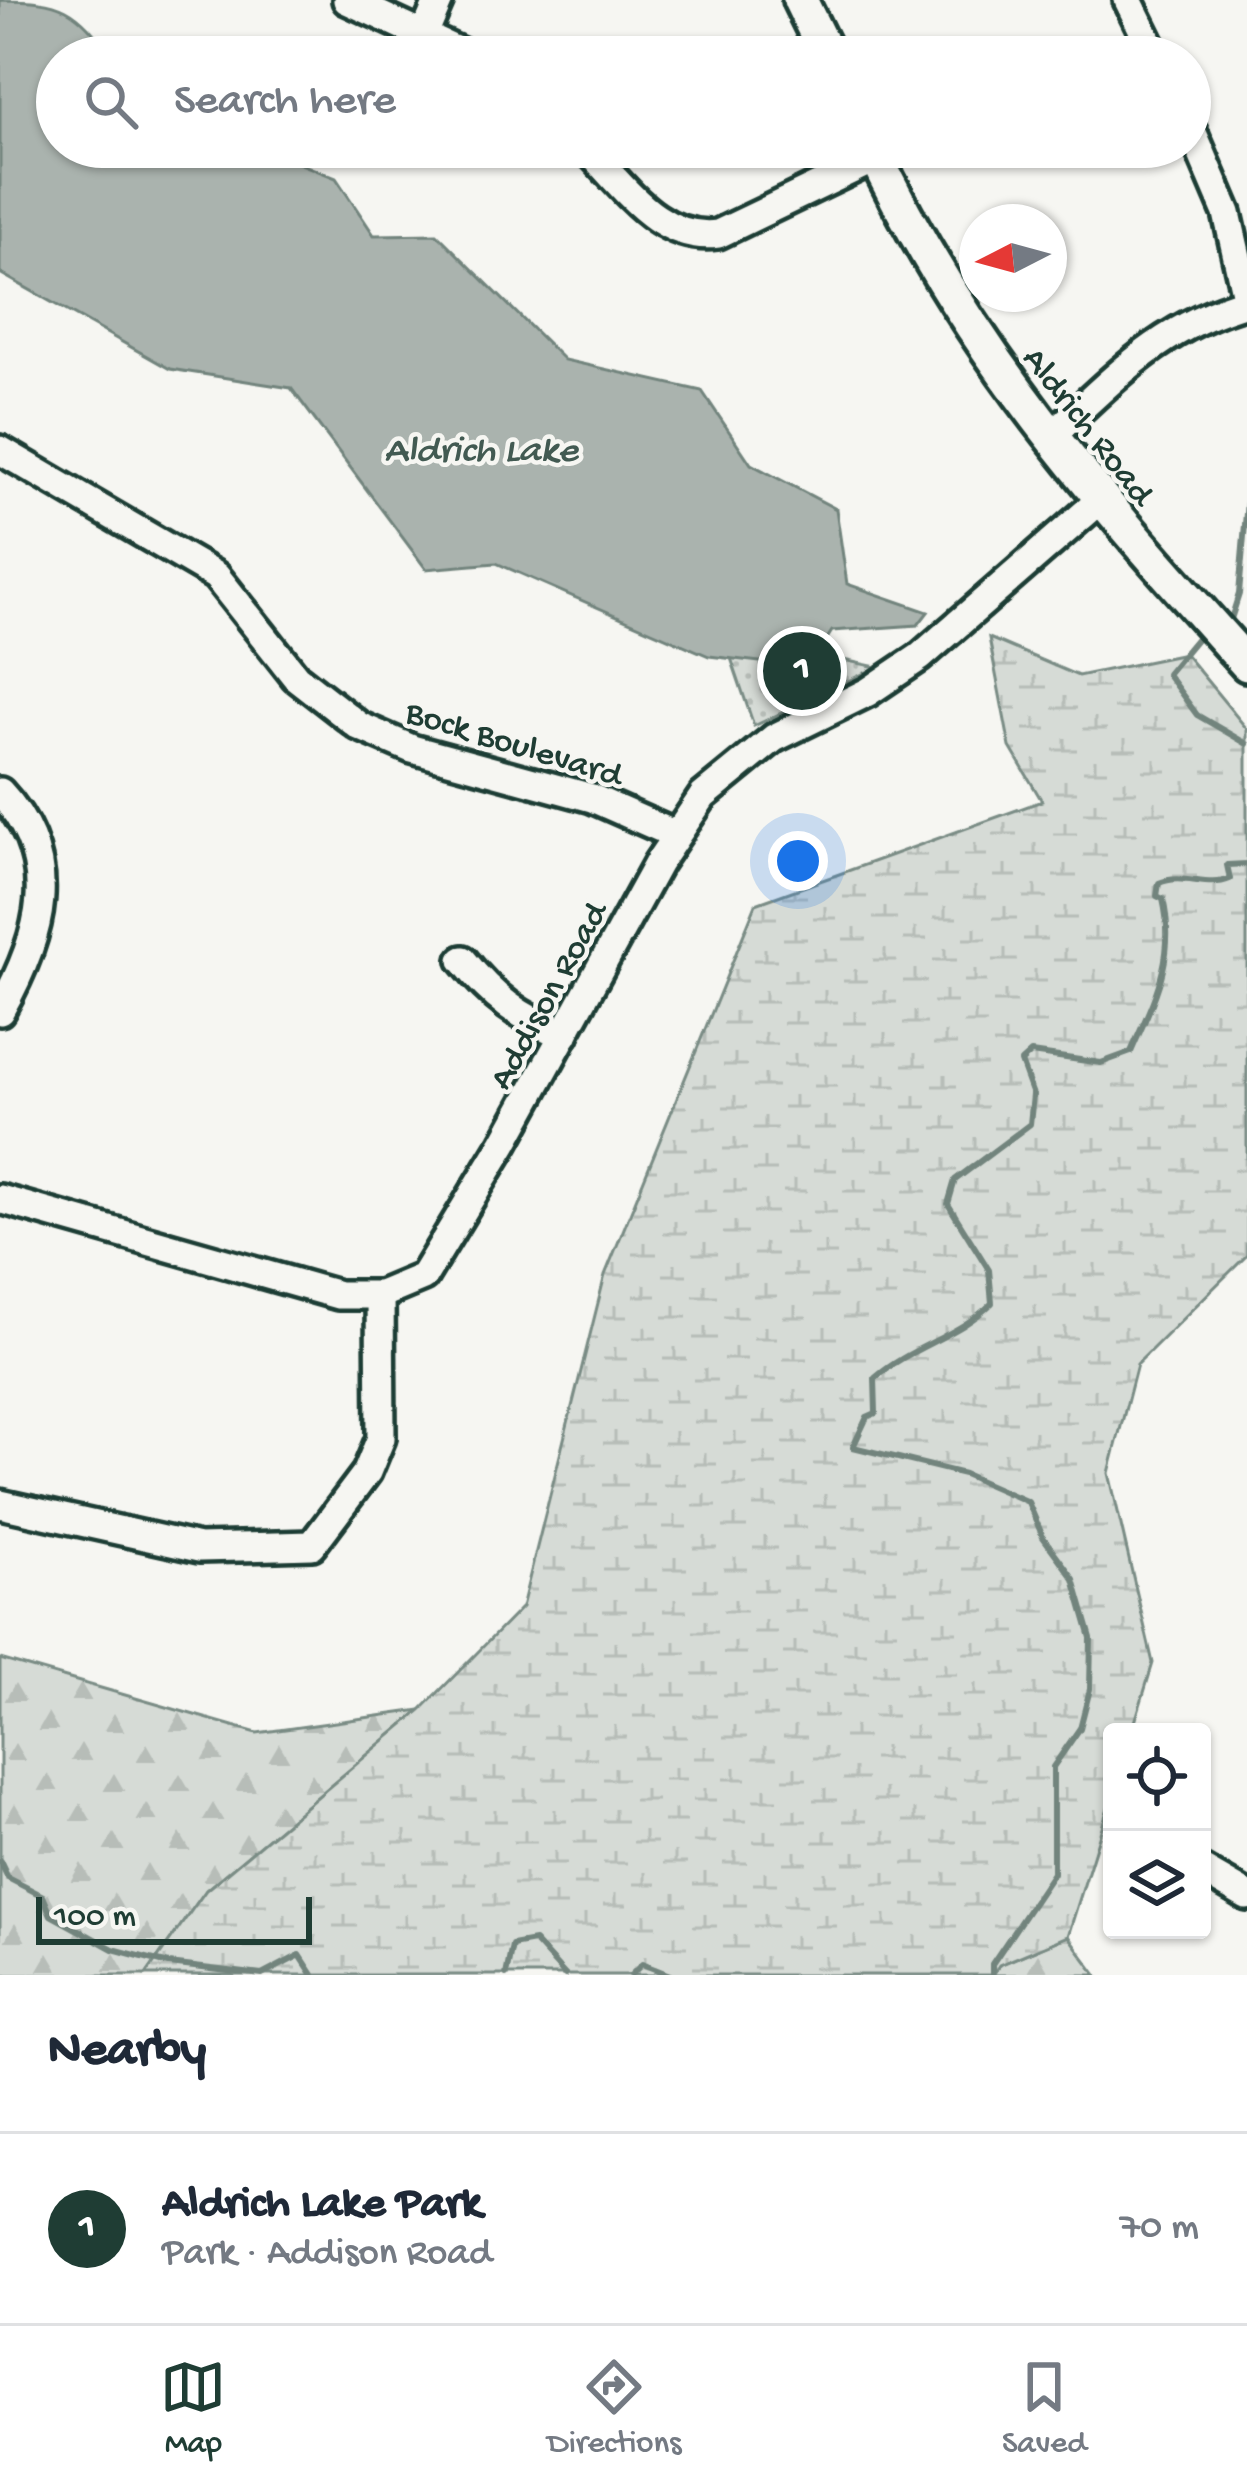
<!DOCTYPE html>
<meta charset="utf-8">
<style>
:root{--surface:#fff;--page:#f2f2f3;--text:#1f2937;--muted:#747a83;--line:#e0e1e3;--accent:#1f3d34}
body{margin:0;font-family:"Gochi Hand",sans-serif;background:var(--page);color:var(--text)}
.controls{position:absolute;right:36px;bottom:36px;display:grid;overflow:hidden;border-radius:12px;box-shadow:0 3px 9px #0004}
.controls button{width:108px;height:108px;display:grid;place-items:center;padding:0;border:0;border-bottom:3px solid var(--line);background:var(--surface);color:var(--text);font:60px sans-serif}
.compass{position:absolute;left:959px;top:204px;width:108px;height:108px;border-radius:50%;background:var(--surface);box-shadow:0 3px 9px #0004;rotate:264deg}
.scale{position:absolute;left:36px;bottom:30px;width:276px;box-sizing:border-box;padding-left:12px;border:6px solid #1f3d34;border-top:0;font-size:33px;line-height:42px;white-space:nowrap;color:#1f3d34;-webkit-text-stroke:9px #f6f6f2;paint-order:stroke}
.you{position:absolute;left:798px;top:861px;width:42px;height:42px;margin:-30px;border:9px solid #fff;border-radius:50%;background:#1a73e8;box-shadow:0 0 0 18px #1a73e833}
.badge{display:grid;place-items:center;width:78px;height:78px;border-radius:50%;background:var(--accent);color:#fff;font-size:39px;font-weight:700}
.pin{position:absolute;translate:-50% -50%;border:6px solid #fff;box-shadow:0 3px 12px #0006}
.list{margin:0;padding:0;list-style:none}
h2{display:flex;justify-content:space-between;align-items:center;height:156px;margin:0;padding:0 48px;font-size:51px}
h2 small{font-size:39px;font-weight:400;color:var(--muted)}
.list li{display:grid;grid-template-columns:78px 1fr auto;gap:36px;align-items:center;box-sizing:border-box;height:192px;padding:0 48px;border-top:3px solid var(--line)}
.list b{display:block;font-size:45px;white-space:nowrap}
.list p{margin:0;font-size:39px;white-space:nowrap;color:var(--muted)}
.list em{font-size:39px;font-style:normal;color:var(--muted)}
.icon{flex:none;width:66px;height:66px;fill:none;stroke:currentColor;stroke-width:2;stroke-linecap:round;stroke-linejoin:round}
.map{position:relative;flex:none;width:1247px;height:1975px;overflow:hidden}
.search{position:absolute;background:var(--surface);box-shadow:0 3px 9px #0004;left:36px;right:36px;top:36px;height:132px;display:flex;align-items:center;gap:30px;box-sizing:border-box;padding:0 42px;border-radius:66px;color:var(--muted);font-size:45px}
.sheet{height:348px;background:var(--surface)}
nav{display:flex;justify-content:space-around;align-items:center;box-sizing:border-box;height:168px;border-top:3px solid var(--line);background:var(--surface);font-size:33px;color:var(--muted)}
nav a{display:grid;justify-items:center;gap:6px}
nav .on{color:var(--accent)}
.map>svg:first-child{display:block}
</style>
<div class="map">
<svg width="1247" height="1975" viewBox="0 0 1247 1975">
<defs>
<pattern id="grass-dots" width="8" height="8" patternUnits="userSpaceOnUse" patternTransform="scale(3)"><rect width="8" height="8" fill="#d6dbd6"/><path d="M2 2h.1M6 6h.1" fill="none" stroke="#b7bdb8" stroke-width="1.8" stroke-linecap="round"/></pattern>
<pattern id="forest-firs" width="22" height="20" patternUnits="userSpaceOnUse" patternTransform="scale(3)"><rect width="22" height="20" fill="#d6dbd6"/><path d="M5 1l3.5 6h-7zM16 11l3.5 6h-7z" fill="#b7bdb8"/></pattern>
<pattern id="wetland-marsh" width="20" height="14" patternUnits="userSpaceOnUse" patternTransform="scale(3)"><rect width="20" height="14" fill="#d6dbd6"/><path d="M1 5h8M5 5V1M11 12h8M15 12V8" fill="none" stroke="#b7bdb8"/></pattern>
</defs>
<rect width="100%" height="100%" fill="#f6f6f2"/>
<filter id="ink" filterUnits="userSpaceOnUse"><feTurbulence type="fractalNoise" baseFrequency=".00833" numOctaves="2"/><feDisplacementMap in="SourceGraphic" scale="24" xChannelSelector="R" yChannelSelector="G"/><feConvolveMatrix kernelMatrix="1 2 1 2 8 2 1 2 1" color-interpolation-filters="sRGB"/></filter>
<g filter="url(#ink)">
<path fill="url(#grass-dots)" stroke="#7a8c85" stroke-width="3" d="M819 655 877 667 754 726 731 658 812 661Z"/>
<g fill="url(#forest-firs)" stroke="#7a8c85" stroke-width="3">
<path d="M0 1659 257 1733 421 1710 206 1890 146 1975H0Z"/>
<path d="M1068 1936 1097 1975H993L999 1965Z"/>
</g>
<path fill="url(#wetland-marsh)" stroke="#7a8c85" stroke-width="3" d="M989 638 1078 676 1185 654 1247 729V1255L1137 1364 1109 1473 1153 1663 1132 1732H1112V1795L1068 1936 999 1965 993 1975H146L206 1890 421 1710 522 1607 605 1275 756 904 1042 801 1010 747Z"/>
<path fill="#aab3ae" stroke="#72847d" stroke-width="3" d="M0 0C64 0 74 7 113 57H57V147H259L336 178 374 235 437 234 564 360 702 391 751 464 836 509 847 584 928 612 918 625 832 631 813 661 777 664 709 656 496 563 426 569 291 388 170 369 0 273Z"/>
<g fill="none" stroke-linecap="round" stroke-linejoin="round">
<g stroke="#72847d" stroke-width="6">
<path d="M1231 619 1239 594 1247 501"/>
<path d="M1201 633 1167 674 1197 715 1247 744"/>
<path d="M0 1861 8 1878 43 1896 51 1915 113 1949 169 1964 262 1975 300 1955 313 1975"/>
<path d="M506 1975 512 1945 534 1941 565 1975"/>
<path d="M631 1975 642 1964 670 1975"/>
<path d="M992 1975V1964L1053 1873V1767L1080 1728 1090 1689 1091 1638 1074 1579 1043 1537 1028 1502 964 1474 853 1447 867 1417 876 1413 875 1378C911 1346 958 1337 992 1303L989 1270 948 1204 955 1180 1030 1124 1033 1095 1021 1062 1031 1053 1101 1063 1131 1052C1154 999 1177 958 1163 899L1157 896 1159 883C1183 872 1206 889 1230 879L1227 865 1247 864"/>
</g>
<g stroke="#1f3d34" stroke-width="36">
<g id="minor">
<path d="M347 0 470 57"/>
<path d="M1128 0 1156 57"/>
<path d="M424 35 439 0"/>
<path d="M1190 126 1227 213 1247 301"/>
<path d="M585 147C624 186 659 242 718 234L876 158"/>
<path d="M1050 437C1114 379 1162 325 1247 302"/>
<path d="M0 450 216 576 296 677 359 726 412 749 592 798 676 835"/>
<path d="M0 792C65 862 41 938 0 1011"/>
<path d="M463 960C493 998 519 1017 564 1035"/>
<path d="M0 1199 338 1295H380L423 1277 504 1143 658 863 703 796 774 738 868 692 920 657 1099 501"/>
<path d="M0 1504 199 1548 312 1545 367 1472 381 1438 380 1295"/>
<path d="M1202 1870 1247 1896"/>
</g>
</g>
<g stroke="#1f3d34" stroke-width="42">
<g id="major">
<path d="M800 0 828 57"/>
<path d="M871 147C968 353 1097 497 1247 664"/>
</g>
</g>
<use href="#minor" stroke="#f6f6f2" stroke-width="27"/>
<use href="#major" stroke="#f6f6f2" stroke-width="33"/>
</g>
</g>
<g text-anchor="middle" stroke-width="9" stroke-linejoin="round" paint-order="stroke">
<g font-size="36" fill="#1f3d34" stroke="#f6f6f2">
<text transform="translate(1091 424) rotate(52)" y="13">Aldrich Road</text>
<text transform="translate(515 740) rotate(17)" y="13">Bock Boulevard</text>
<text transform="translate(545 994) rotate(-61)" y="13">Addison Road</text>
</g>
<g font-size="39" font-style="italic" fill="#425a52" stroke="#f6f6f2">
<text x="481" y="460">Aldrich Lake</text>
</g>
</g>
</svg>
<div class="controls">
<button><svg class="icon" aria-label="locate" viewBox="0 0 24 24"><circle cx="12" cy="12" r="6"/><path d="M12 2v4M12 18v4M2 12h4M18 12h4"/></svg></button>
<button><svg class="icon" aria-label="layers" viewBox="0 0 24 24"><path d="M12 4l9 5-9 5-9-5zM3 14l9 5 9-5"/></svg></button>
</div>
<svg class="compass" viewBox="-18 -18 36 36"><path d="M0-13l5 13h-10z" fill="#e53935"/><path d="M0 13l5-13h-10z" fill="#747a83"/></svg>
<div class="scale">100 m</div>
<div class="you"></div>
<div class="pin badge" style="left:802px;top:671px">1</div>
<div class="search"><svg class="icon" aria-label="search" viewBox="0 0 24 24"><circle cx="10" cy="10" r="6"/><path d="M15 15l6 6"/></svg>Search here</div>
</div>
<section class="sheet">
<h2>Nearby<small></small></h2>
<ul class="list">
<li><span class="badge">1</span><div><b>Aldrich Lake Park</b><p>Park · Addison Road</p></div><em>70 m</em></li>
</ul>
</section>
<nav>
<a class="on"><svg class="icon" aria-label="map" viewBox="0 0 24 24"><path d="M3 6l6-2 6 2 6-2v14l-6 2-6-2-6 2zM9 4v14M15 6v14"/></svg>Map</a>
<a><svg class="icon" aria-label="directions" viewBox="0 0 24 24"><path d="M12 3l9 9-9 9-9-9zM9 14v-3h6M13 9l2 2-2 2"/></svg>Directions</a>
<a><svg class="icon" aria-label="saved" viewBox="0 0 24 24"><path d="M7 4h10v16l-5-4-5 4z"/></svg>Saved</a>
</nav>
